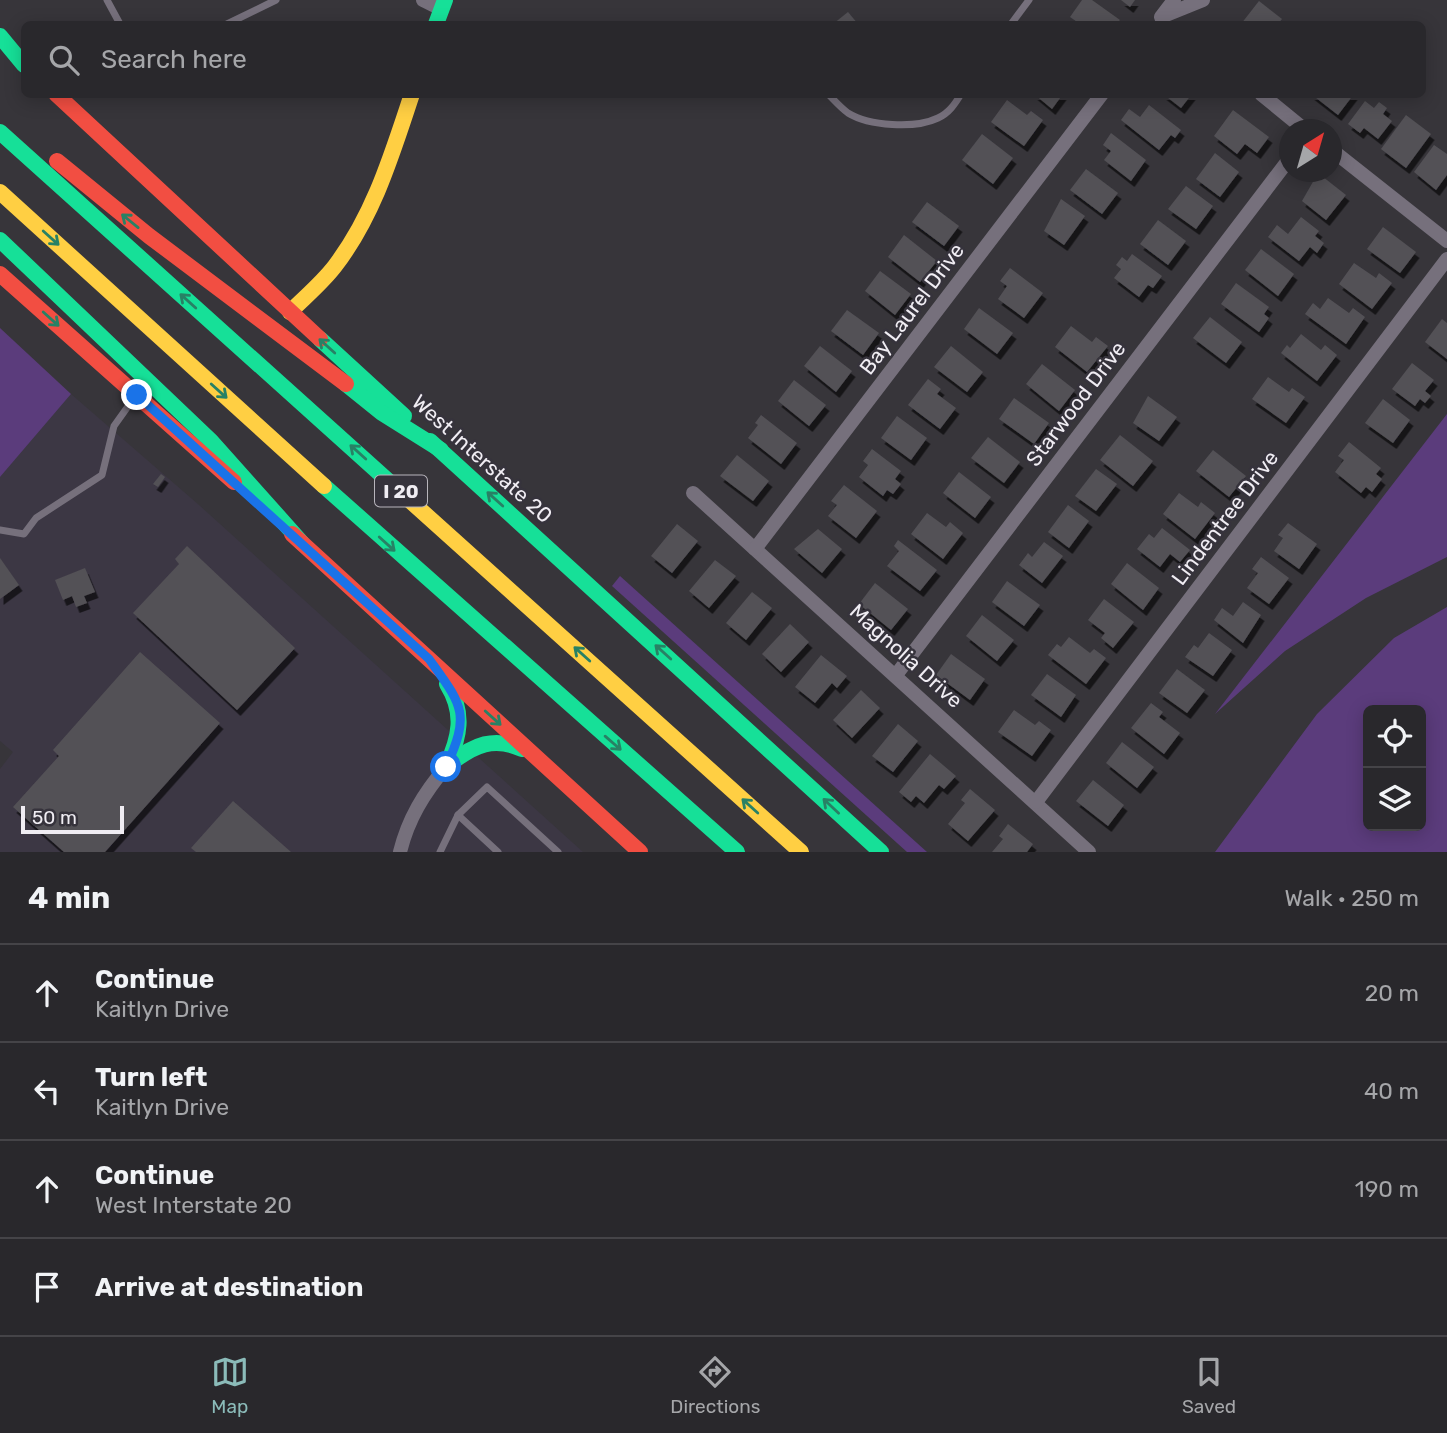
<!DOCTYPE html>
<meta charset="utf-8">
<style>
:root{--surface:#29282c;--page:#313034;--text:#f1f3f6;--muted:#a5a6a9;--line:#454448;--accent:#8bbbb9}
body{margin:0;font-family:Rubik,sans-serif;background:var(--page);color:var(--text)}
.controls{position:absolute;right:21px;bottom:21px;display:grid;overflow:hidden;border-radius:10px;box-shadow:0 4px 18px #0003}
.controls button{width:63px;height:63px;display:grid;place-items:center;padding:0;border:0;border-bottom:2px solid var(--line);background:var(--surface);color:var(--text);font:35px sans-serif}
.compass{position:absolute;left:1279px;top:119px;width:63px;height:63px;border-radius:50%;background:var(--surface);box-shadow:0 4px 18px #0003;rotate:37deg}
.scale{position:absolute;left:21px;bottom:18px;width:103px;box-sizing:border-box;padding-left:7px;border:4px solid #f0edf3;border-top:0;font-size:19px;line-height:24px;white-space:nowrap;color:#f0edf3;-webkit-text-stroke:5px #36333c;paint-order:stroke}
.stop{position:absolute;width:21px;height:21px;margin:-16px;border:5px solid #1a73e8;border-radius:50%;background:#fff}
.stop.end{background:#1a73e8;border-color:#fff;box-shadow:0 2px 7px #0008}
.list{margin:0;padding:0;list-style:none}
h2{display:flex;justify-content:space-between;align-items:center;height:91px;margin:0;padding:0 28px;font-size:30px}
h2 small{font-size:23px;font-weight:400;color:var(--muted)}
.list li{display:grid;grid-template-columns:46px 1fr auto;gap:21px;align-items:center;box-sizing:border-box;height:98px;padding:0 28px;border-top:2px solid var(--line)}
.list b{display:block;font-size:26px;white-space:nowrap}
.list p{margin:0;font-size:23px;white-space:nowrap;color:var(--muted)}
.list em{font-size:23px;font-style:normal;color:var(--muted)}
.icon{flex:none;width:38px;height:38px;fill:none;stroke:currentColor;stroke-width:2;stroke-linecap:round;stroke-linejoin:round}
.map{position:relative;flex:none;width:1447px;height:852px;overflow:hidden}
.search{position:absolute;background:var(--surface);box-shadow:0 4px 18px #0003;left:21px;right:21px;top:21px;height:77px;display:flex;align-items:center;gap:18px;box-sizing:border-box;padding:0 24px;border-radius:10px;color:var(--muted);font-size:26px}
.sheet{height:483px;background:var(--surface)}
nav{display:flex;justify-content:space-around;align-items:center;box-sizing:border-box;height:98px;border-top:2px solid var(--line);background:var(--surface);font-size:19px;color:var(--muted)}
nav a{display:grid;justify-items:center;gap:4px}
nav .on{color:var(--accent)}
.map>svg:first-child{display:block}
</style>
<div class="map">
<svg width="1447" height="852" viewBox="0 0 1447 852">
<defs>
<filter id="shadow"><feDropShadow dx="3.5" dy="6" stdDeviation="0" flood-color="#0009"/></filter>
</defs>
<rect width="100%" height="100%" fill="#37353a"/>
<path fill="#3c3744" d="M71 394 199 505 583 852H0V769L13 752 0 741V477Z"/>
<g fill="#5b3c7c" fill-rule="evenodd">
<path d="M0 328 71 394 0 477Z"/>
<path d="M1447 414V557L1366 598 1285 651 1215 714Z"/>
<path d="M620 576 927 852H907L612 586Z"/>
<path d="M1447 607V852H1215L1317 714 1394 638ZM1421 710V826H1368V710Z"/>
</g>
<g fill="#535156" filter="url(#shadow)">
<path d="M1082 0H1092L1120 20 1116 24H1080L1070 17Z"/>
<path d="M1121 0H1135L1130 7Z"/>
<path d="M1259 1 1282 19 1278 24H1241Z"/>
<path d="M848 12 858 24H833Z"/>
<path d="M1034 94H1063L1052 109Z"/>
<path d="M1163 94H1192L1181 108Z"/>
<path d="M1311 94H1354L1338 115Z"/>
<path d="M1007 100 1027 115 1031 111 1043 120 1024 146 991 122Z"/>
<path d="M1365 101 1374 108 1379 102 1387 108 1383 114 1392 121 1378 139 1364 128 1360 133 1348 124Z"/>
<path d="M1149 105 1181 130 1175 138 1171 135 1159 150 1121 120 1129 109 1140 117Z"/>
<path d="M1233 110 1269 137 1257 153 1245 144 1237 154 1214 136Z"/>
<path d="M1406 115 1431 134 1406 168 1381 149Z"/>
<path d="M1111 133 1146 160 1131 181 1104 160 1111 151 1103 145Z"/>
<path d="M982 134 1013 158 993 184 962 160Z"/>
<path d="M1434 145 1447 154V175L1436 190 1414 172Z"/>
<path d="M1215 153 1239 172 1220 197 1196 179Z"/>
<path d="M1086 169 1118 193 1102 214 1070 190Z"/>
<path d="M1318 173 1346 195 1326 220 1302 201Z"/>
<path d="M1186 186 1213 206 1196 229 1168 209Z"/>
<path d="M1061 199 1085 216 1064 245 1044 231Z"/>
<path d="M927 202 959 226 944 246 912 222Z"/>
<path d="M1301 217 1319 231 1315 236 1324 243 1317 253 1310 247 1299 261 1268 237 1277 225 1288 234Z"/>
<path d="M1158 220 1186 241 1168 265 1140 244Z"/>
<path d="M1383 227 1416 252 1400 273 1367 249Z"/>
<path d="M904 235 937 261 920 282 888 257Z"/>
<path d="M1261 249 1294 274 1278 296 1245 270Z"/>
<path d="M1132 254 1162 276 1153 288 1148 285 1139 297 1114 278 1121 269 1116 265 1122 257 1127 261Z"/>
<path d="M1354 263 1376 278 1379 273 1392 283 1372 309 1339 284Z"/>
<path d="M1010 268 1043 293 1024 318 998 299 1007 286 1000 281Z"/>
<path d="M880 271 911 294 895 315 865 291Z"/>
<path d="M1236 283 1269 307 1264 314 1269 318 1259 332 1221 304Z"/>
<path d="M1328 298 1349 313 1353 308 1365 317 1346 344 1305 314 1313 303 1320 309Z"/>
<path d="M979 308 1013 333 997 354 964 329Z"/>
<path d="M847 310 879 333 863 355 831 331Z"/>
<path d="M1210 317 1242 342 1226 363 1193 338Z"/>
<path d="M1442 319 1447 323V359L1425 342Z"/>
<path d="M1071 326 1092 342 1096 337 1108 346 1087 372 1055 347Z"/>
<path d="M1301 334 1321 350 1325 345 1337 355 1317 381 1281 353 1287 345 1290 348Z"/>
<path d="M820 346 852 371 836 392 804 366Z"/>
<path d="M951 346 983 372 967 392 934 367Z"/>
<path d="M1412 363 1434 380 1425 391 1431 396 1425 403 1420 399 1415 406 1392 389Z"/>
<path d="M1042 364 1075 390 1059 411 1026 384Z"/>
<path d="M1268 377 1289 392 1292 388 1305 397 1286 423 1252 399Z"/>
<path d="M928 379 941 389 937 394 956 408 940 429 908 405Z"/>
<path d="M794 380 826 405 809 426 778 401Z"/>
<path d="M1148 396 1177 417 1159 441 1133 423Z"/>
<path d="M1014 398 1049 423 1034 444 999 419Z"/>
<path d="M1383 399 1410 420 1393 443 1365 423Z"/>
<path d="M761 415 797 443 781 464 748 438 758 425 755 423Z"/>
<path d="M897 416 927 438 911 460 881 438Z"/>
<path d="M1120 435 1153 461 1133 486 1100 460Z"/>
<path d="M988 437 1020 462 1004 483 971 458Z"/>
<path d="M1349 442 1381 468 1376 474 1382 479 1372 492 1366 487 1361 493 1335 472 1344 460 1338 456Z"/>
<path d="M872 449 901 471 895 479 901 484 893 494 887 490 883 496 859 477 868 465 863 461Z"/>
<path d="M1213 450 1246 476 1229 497 1196 471Z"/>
<path d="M737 455 769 481 753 501 720 476Z"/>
<path d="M1096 469 1117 484 1096 511 1075 496Z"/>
<path d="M959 472 991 497 975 518 943 493Z"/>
<path d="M161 474 165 477 158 487 153 484Z"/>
<path d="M844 485 877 511 856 538 828 516 837 505 831 501Z"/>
<path d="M1179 493 1198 507 1201 502 1215 513 1195 539 1163 514Z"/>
<path d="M1068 505 1089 521 1069 548 1048 532Z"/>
<path d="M927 513 946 527 950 522 963 533 943 559 911 534Z"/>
<path d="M1288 523 1317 544 1299 569 1274 551 1283 538 1278 535Z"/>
<path d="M677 524 698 541 672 573 651 556Z"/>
<path d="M1162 528 1190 550 1180 562 1170 554 1160 567 1137 549 1149 534 1154 538Z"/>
<path d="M818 529 842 549 822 573 794 549Z"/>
<path d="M898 540 937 570 920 591 887 566 899 551 894 546Z"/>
<path d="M1044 542 1063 556 1042 583 1019 565 1028 553 1032 557Z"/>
<path d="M187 546 295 648 237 710 133 613 179 564 175 559Z"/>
<path d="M1261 557 1289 578 1269 604 1247 588 1258 573 1252 569Z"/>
<path d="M0 558 19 585 0 599Z"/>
<path d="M715 560 736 576 709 608 689 591Z"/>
<path d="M1127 563 1159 588 1143 610 1111 584Z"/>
<path d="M85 568 95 592 84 596 87 603 76 607 72 596 63 600 55 580Z"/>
<path d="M1007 581 1040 605 1024 626 992 602Z"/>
<path d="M875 583 908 609 891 630 859 604Z"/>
<path d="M752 592 772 608 746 640 726 623Z"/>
<path d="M1104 599 1134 622 1113 648 1101 638 1105 633 1088 620Z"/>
<path d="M1243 602 1261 615 1243 643 1214 620 1222 608 1233 616Z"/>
<path d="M982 615 1014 640 997 661 966 636Z"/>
<path d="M790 624 809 642 781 672 762 654Z"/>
<path d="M1209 633 1232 650 1213 676 1185 657 1194 645 1198 648Z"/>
<path d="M1069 637 1090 653 1094 649 1106 658 1086 684 1048 655 1057 644 1061 647Z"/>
<path d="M140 652 220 723 105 852H64L13 807 59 756 53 750Z"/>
<path d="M951 654 985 679 970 700 936 675Z"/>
<path d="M821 655 847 676 837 688 832 683 815 703 795 687Z"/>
<path d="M1177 669 1205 690 1187 713 1159 693Z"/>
<path d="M1047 674 1076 695 1061 717 1031 695Z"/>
<path d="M861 690 880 708 852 738 833 720Z"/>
<path d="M1151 703 1163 712 1159 717 1180 733 1164 754 1131 728Z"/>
<path d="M1014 710 1035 725 1039 721 1051 730 1032 756 998 732Z"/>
<path d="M898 724 918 741 893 772 872 756Z"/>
<path d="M1122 742 1154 767 1137 788 1106 763Z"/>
<path d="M930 754 956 776 944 789 939 785 924 803 916 796 911 802 899 792Z"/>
<path d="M1093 780 1124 805 1108 826 1076 801Z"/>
<path d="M970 789 995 810 968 841 948 824 965 803 961 800Z"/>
<path d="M233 801 291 852H196L191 848Z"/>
<path d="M1008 824 1033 844 1027 852H992L1003 839 999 836Z"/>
</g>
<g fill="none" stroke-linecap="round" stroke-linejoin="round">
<g stroke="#76707c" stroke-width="7">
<path d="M107 0 120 24"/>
<path d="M227 24 276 0"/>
<path d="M1011 24 1029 0"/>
<path d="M828 94C834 100 841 108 848 113 869 126 915 129 938 118 949 113 955 104 961 94"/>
<path d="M0 530 24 534 36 518 102 475 114 426 134 398"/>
<path d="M458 815 498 852"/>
<path d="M440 852 458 815 487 787 558 852"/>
</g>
<g stroke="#76707c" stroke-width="14">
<path d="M423 0 441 9"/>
<path d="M1174 0 1161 17 1203 0"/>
<path d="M1261 94 1305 130"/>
<path d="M1332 150 1447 241"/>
<path d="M693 493 1089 852"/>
<path d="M755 549 1102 94"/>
<path d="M896 675 1290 158"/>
<path d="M1036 802 1447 259"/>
<path d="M400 852C408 819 424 793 446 767"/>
</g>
<g stroke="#16e098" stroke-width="16">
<path d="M436 24 445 0"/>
<path d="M0 36 24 65"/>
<path d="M0 132 396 488"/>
<path d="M0 240 211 441 302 543"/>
<path d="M320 339 404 416"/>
<path d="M346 384 382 413 441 450"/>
<path d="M430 441 881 852"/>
<path d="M324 486 737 852"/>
<path d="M451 763C474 745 494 736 522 749"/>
<path d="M446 767C460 737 465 713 447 684"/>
</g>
<g stroke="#ffcf43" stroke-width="16">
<path d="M0 192 324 486"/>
<path d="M290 312C305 297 322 283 335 266 374 215 392 154 412 94"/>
<path d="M396 488 801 852"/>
</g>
<g stroke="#f24e42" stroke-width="16">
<path d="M56 94 320 339"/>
<path d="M57 161 149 236 346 384"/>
<path d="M0 274 234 482"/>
<path d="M292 534 640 852"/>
</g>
</g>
<defs><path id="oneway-shaft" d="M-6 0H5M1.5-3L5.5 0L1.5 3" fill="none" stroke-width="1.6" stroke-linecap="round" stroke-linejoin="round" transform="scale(1.75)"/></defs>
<g stroke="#288165">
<use href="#oneway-shaft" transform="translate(130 221) rotate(-141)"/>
<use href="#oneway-shaft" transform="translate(51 238) rotate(42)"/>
<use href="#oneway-shaft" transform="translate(188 301) rotate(-138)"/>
<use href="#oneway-shaft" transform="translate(51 319) rotate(42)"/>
<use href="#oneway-shaft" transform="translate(327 346) rotate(-138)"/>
<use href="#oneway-shaft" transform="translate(219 391) rotate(42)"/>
<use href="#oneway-shaft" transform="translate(358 452) rotate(-138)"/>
<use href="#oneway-shaft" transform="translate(495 499) rotate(-138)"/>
<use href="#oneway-shaft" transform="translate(387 544) rotate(42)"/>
<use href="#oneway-shaft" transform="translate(663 652) rotate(-138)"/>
<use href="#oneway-shaft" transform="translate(582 654) rotate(-138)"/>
<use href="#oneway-shaft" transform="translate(493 718) rotate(42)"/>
<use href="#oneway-shaft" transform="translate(613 743) rotate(41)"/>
<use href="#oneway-shaft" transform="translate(750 806) rotate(-138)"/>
<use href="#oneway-shaft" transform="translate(831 806) rotate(-137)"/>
</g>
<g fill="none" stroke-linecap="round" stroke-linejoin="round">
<path stroke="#1a73e8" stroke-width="9" d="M137 395 429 659C462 705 471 713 446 767"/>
</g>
<g text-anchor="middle" stroke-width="5" stroke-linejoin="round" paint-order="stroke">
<rect fill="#36333c" stroke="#b8b5bc" stroke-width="2" x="375" y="475.5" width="52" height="31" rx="5"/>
<g font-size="19" font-weight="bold" fill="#f0edf3">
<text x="401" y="498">I 20</text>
</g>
<g font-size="21" fill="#f0edf3" stroke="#36333c">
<text transform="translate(912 309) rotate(-53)" y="7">Bay Laurel Drive</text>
<text transform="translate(1076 404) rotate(-53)" y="7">Starwood Drive</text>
<text transform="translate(482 459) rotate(42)" y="7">West Interstate 20</text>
<text transform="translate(1225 518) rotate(-53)" y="7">Lindentree Drive</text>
<text transform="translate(906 656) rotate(42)" y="7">Magnolia Drive</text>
</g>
</g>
</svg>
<div class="controls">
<button><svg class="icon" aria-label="locate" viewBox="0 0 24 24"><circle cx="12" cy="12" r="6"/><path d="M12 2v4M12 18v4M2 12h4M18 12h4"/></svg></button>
<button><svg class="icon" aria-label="layers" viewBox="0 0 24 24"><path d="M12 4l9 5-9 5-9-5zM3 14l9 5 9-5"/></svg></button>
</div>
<svg class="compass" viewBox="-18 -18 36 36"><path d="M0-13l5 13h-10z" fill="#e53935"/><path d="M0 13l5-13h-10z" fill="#a5a6a9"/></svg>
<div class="scale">50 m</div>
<div class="stop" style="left:446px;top:767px"></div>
<div class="stop end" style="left:137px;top:395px"></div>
<div class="search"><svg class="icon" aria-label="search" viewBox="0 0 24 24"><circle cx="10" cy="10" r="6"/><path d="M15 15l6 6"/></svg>Search here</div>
</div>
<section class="sheet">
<h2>4 min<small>Walk · 250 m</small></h2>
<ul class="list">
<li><svg class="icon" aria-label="ahead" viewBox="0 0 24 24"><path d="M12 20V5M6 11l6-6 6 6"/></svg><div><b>Continue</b><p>Kaitlyn Drive</p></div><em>20 m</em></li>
<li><svg class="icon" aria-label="left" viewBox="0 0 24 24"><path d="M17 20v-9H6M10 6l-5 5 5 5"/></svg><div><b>Turn left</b><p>Kaitlyn Drive</p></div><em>40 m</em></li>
<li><svg class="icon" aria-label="ahead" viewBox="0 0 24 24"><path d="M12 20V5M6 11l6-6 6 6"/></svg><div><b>Continue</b><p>West Interstate 20</p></div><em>190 m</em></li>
<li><svg class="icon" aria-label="arrive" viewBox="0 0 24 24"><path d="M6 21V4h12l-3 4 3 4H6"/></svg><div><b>Arrive at destination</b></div></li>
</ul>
</section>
<nav>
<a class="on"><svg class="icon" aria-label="map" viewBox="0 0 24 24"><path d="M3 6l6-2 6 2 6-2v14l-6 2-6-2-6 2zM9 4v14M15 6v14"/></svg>Map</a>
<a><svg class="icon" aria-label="directions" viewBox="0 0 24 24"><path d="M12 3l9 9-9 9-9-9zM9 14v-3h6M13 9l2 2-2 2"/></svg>Directions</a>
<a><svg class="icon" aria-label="saved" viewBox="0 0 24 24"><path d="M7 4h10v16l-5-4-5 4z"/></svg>Saved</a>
</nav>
